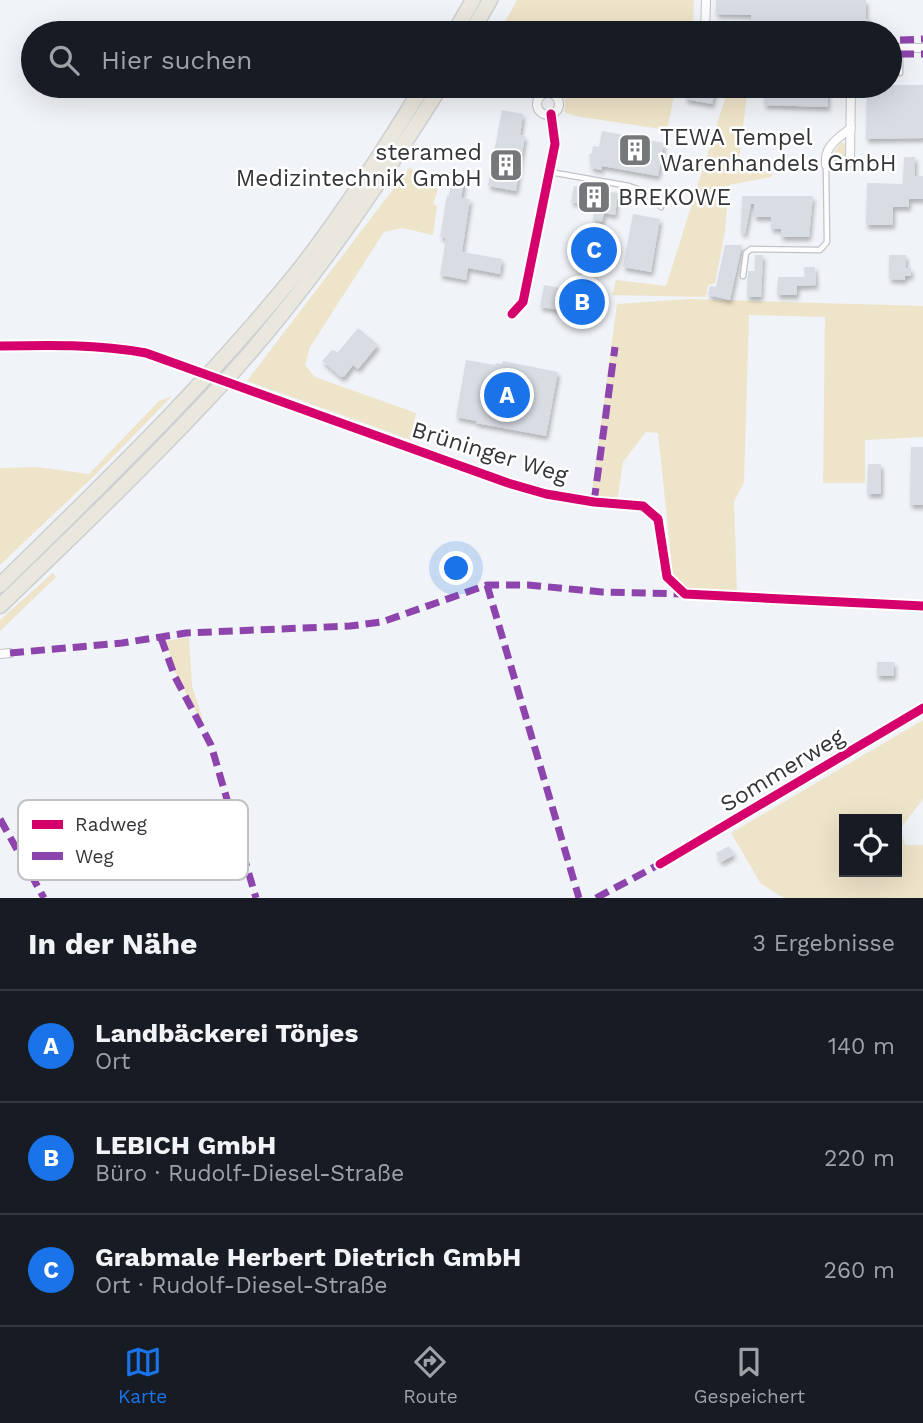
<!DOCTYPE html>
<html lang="de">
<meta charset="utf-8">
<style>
:root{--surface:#171b24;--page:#242831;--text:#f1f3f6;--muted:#9ea1a6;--line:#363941;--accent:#1a73e8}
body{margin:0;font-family:"Work Sans",sans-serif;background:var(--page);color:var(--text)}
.controls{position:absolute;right:21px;bottom:21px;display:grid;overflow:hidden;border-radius:0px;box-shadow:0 7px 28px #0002}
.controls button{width:63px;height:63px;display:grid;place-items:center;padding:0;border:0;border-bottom:2px solid var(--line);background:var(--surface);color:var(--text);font:35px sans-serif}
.you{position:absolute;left:457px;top:569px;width:24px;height:24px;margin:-18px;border:5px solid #fff;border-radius:50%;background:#1a73e8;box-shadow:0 0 0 10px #1a73e833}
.badge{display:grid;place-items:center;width:46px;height:46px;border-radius:50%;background:var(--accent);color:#fff;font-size:23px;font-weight:700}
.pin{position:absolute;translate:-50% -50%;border:4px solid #fff;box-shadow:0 2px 7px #0006}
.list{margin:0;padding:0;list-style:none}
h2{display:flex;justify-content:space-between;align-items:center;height:91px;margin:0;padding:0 28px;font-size:30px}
h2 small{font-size:23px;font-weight:400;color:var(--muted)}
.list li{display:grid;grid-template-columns:46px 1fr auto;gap:21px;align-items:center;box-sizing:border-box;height:112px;padding:0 28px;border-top:2px solid var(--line)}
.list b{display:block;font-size:26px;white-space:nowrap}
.list p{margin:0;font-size:23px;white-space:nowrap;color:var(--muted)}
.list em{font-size:23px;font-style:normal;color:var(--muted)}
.icon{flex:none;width:38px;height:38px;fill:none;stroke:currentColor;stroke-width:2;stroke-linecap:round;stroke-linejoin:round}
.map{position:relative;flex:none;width:923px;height:898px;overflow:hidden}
.search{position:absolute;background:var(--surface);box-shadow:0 7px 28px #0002;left:21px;right:21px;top:21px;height:77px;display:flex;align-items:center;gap:18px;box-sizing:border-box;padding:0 24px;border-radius:38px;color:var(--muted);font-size:26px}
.sheet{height:427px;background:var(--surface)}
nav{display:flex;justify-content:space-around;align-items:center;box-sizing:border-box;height:98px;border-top:2px solid var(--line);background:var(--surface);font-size:19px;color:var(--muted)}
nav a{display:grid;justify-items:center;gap:4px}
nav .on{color:var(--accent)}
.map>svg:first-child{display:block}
</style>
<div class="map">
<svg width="923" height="898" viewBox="0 0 923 898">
<defs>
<filter id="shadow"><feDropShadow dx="2" dy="4" stdDeviation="2" flood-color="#0004"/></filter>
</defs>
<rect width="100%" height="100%" fill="#f0f3f7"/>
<g fill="#eee4c9" fill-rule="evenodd">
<path d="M517 0H694L693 29 615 26 565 33H499Z"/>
<path d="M559 86H676L667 130 575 116 565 112V96L557 89Z"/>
<path d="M729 86H748L738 167 773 173 771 177 729 185 725 232 715 283 708 285 706 297 612 295 616 280 666 286Z"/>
<path d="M840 143H844L846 148 844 159 836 162 832 156Z"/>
<path d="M410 167 422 181 438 189 433 204 437 206 433 235 402 228 384 232 310 347 305 365 315 377 416 413 411 440 247 381Z"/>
<path d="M689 299 923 306V437L865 440V483H823L825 317 749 315 744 482 734 502 737 591 686 589 673 577 658 433 646 432 623 462 617 502 591 498 617 304Z"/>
<path d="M172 396 95 475 0 565V468L38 467 89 474 159 401Z"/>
<path d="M53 573 56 577 0 631V620Z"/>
<path d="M189 637 192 686 203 719H200L175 673 166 641Z"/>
<path d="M923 720V799L900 829 905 845H923V898H784L761 884 731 833ZM844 819H897V872H844Z"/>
</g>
<g fill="#d8dce3" filter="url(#shadow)">
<path d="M716 0H866V19L871 20V33L768 31V26L751 25V15L716 14Z"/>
<path d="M898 85H923V138L866 139 867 86Z"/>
<path d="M687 86H716L712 104 685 99Z"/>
<path d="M764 86H828V107L764 105Z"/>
<path d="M502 110 523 114 520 135 525 136 516 191 488 186Z"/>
<path d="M602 131 664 143 658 176 602 166V170L591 168 589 155 592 153 593 146 599 147Z"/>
<path d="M904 157H915V176H923V199H909V207H893V225H866L867 183 903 184Z"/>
<path d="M452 177 465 179 461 198 470 199 462 252 502 259 500 274 468 268 466 280 440 275 446 238 440 237 447 196H449Z"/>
<path d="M574 186 618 193 615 215 604 213 602 222 593 220 595 206 571 202Z"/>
<path d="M742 196H813L809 237H781V229H771V217H754V204H751L745 234 741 233Z"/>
<path d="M633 214 660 219 651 272 623 267Z"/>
<path d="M579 238 612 245 608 262 576 255Z"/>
<path d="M725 245H742L730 300 708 295 710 286 716 287Z"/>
<path d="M755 255H763L761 297H747L748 271H755Z"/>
<path d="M889 255H906V268H911V276H905V280L889 279Z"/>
<path d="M804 267H815L816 285 797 286V295H777L778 277H805Z"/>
<path d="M544 285 589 293 586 314 540 307Z"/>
<path d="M358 328 378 345 358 369 353 365 344 377H341L322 361 332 350 338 352Z"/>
<path d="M466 360 495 365 496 363 502 364 503 361 558 372 546 436 476 423V421L456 417Z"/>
<path d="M911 447H923V505H910Z"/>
<path d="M868 464H881V494H867Z"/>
<rect x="877" y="662" width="17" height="14"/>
<path d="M729 846 734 855 721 862 716 853Z"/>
</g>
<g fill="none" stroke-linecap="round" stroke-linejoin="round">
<g stroke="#c1c3c6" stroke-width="7">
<g id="service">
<path d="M900 49V73"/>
<path d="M550 172 629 186 645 192 661 207"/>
<path d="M743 276 746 253 751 249 820 250 827 242 826 166"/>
</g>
</g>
<g stroke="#c1c3c6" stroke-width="10">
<g id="minor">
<path d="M705 33 706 0"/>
<path d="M890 48H923"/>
<circle cx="548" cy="104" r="11"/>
<path d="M851 128C837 139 824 146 826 165H842L848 163 850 157 851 86"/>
<path d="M512 314 523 302 555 144 551 114"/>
<path d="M0 346 116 347 146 353 182 365"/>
<path d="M252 391 508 483 546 494 594 502 643 506 658 519 667 577 685 594 923 606"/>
<path d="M0 654 10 653"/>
<path d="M660 864 923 708"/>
</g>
</g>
<g stroke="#cdcfd0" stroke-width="17">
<g id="motorway">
<path d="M454 33 473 0"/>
<path d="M471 33 490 0"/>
<path d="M0 585C105 482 210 381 302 266 346 209 386 147 423 86"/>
<path d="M0 606C79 530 158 454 232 373 311 285 378 186 441 86"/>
</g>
</g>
<use href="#service" stroke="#fdfdfe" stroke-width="4.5"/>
<use href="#minor" stroke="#fdfdfe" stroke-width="8"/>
<use href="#motorway" stroke="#eae7de" stroke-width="14"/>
<g stroke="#c1c3c6" stroke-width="10" stroke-linecap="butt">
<path id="minor-bridge" d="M182 365 252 391"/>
</g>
<use href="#minor-bridge" stroke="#fdfdfe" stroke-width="8"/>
<g stroke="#8e44ad" stroke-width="7" stroke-dasharray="14 7" stroke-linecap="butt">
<path d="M900 40 923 39"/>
<path d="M900 54H923"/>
<path d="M594 502 615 347"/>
<path d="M487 585 579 898"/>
<path d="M161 638 175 677 211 745 256 898"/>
<path d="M10 653 122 643 186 633 350 626 382 622 487 585H528L602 592 685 594"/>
<path d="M0 819 44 898"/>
<path d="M596 898 660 864"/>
</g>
<g stroke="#fff" stroke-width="13">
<g id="cycleway">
<path d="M512 314 523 302 555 144 551 114"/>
<path d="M0 346C49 345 97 344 146 353L508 483 546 494 594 502 643 506 658 519 667 577 685 594 923 606"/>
<path d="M660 864 923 708"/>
</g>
</g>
<use href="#cycleway" stroke="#d6006c" stroke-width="9"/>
</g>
<defs>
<g id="building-square" transform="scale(1.75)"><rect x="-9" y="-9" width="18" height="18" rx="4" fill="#75787b" stroke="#fff"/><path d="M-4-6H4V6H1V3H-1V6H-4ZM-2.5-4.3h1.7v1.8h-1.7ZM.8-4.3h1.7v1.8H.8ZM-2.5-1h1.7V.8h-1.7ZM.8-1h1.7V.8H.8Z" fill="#fff"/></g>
</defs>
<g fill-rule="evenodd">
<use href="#building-square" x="635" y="150"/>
<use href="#building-square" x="506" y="165"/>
<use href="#building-square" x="594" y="197"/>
</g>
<g text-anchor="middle" stroke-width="5" stroke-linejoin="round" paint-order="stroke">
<g font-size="23" fill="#333538" stroke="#fff" text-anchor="start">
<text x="660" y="145">TEWA Tempel<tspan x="660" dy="26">Warenhandels GmbH</tspan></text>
<text x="482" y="160" text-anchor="end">steramed<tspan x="482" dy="26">Medizintechnik GmbH</tspan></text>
<text x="618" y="205">BREKOWE</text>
</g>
<g font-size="23" fill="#333538" stroke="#fff">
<text transform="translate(490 452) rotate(17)" y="8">Brüninger Weg</text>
<text transform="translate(782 770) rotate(-31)" y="8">Sommerweg</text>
</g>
</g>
<rect x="18" y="800" width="230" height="80" rx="10" fill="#fff" stroke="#c2c2c3" stroke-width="2"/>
<rect x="32" y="820" width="31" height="9" fill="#d6006c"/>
<rect x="32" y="852" width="31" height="8" fill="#8e44ad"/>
<g font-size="19" fill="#333538">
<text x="75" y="831">Radweg</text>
<text x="75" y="863">Weg</text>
</g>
</svg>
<div class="controls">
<button><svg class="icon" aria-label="locate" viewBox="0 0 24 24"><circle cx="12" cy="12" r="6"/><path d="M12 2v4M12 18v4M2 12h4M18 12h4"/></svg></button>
</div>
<div class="you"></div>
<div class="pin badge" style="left:507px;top:395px">A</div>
<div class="pin badge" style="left:582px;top:302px">B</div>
<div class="pin badge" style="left:594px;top:250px">C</div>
<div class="search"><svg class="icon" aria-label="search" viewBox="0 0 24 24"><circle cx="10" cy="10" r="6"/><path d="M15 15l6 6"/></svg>Hier suchen</div>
</div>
<section class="sheet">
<h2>In der Nähe<small>3 Ergebnisse</small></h2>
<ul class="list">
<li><span class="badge">A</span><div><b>Landbäckerei Tönjes</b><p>Ort</p></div><em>140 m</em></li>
<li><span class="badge">B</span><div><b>LEBICH GmbH</b><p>Büro · Rudolf-Diesel-Straße</p></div><em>220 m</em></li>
<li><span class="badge">C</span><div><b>Grabmale Herbert Dietrich GmbH</b><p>Ort · Rudolf-Diesel-Straße</p></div><em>260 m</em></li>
</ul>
</section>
<nav>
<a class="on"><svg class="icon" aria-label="map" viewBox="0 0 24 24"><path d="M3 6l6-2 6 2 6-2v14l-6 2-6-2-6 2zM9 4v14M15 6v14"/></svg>Karte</a>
<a><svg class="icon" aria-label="directions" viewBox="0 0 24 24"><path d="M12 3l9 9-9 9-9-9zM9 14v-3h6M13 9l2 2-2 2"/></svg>Route</a>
<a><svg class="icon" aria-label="saved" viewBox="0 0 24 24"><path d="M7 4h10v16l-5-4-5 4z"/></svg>Gespeichert</a>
</nav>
